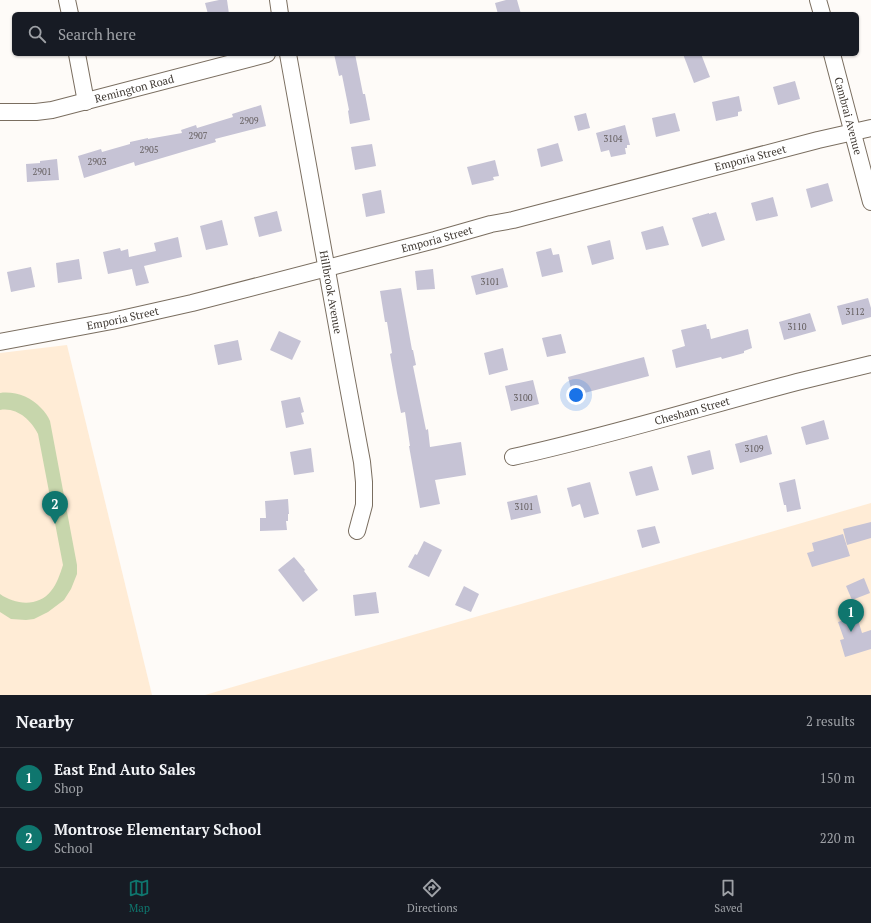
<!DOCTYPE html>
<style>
:root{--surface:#171b24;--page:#20242c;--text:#f1f3f6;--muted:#9ea1a6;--line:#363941;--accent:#0f766e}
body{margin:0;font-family:"PT Serif",serif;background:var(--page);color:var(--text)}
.you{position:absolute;left:576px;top:395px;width:14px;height:14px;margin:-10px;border:3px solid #fff;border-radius:50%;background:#1a73e8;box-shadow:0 0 0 6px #1a73e833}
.badge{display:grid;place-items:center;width:26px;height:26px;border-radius:50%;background:var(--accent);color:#fff;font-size:13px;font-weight:700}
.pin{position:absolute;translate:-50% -33px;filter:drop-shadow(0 1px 2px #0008)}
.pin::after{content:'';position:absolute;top:21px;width:14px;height:12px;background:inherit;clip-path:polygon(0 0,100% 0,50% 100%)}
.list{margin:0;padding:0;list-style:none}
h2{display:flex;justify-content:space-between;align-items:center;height:52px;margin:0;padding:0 16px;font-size:17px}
h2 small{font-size:13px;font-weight:400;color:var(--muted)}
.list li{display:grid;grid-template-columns:26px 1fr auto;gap:12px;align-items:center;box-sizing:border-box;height:60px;padding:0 16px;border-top:1px solid var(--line)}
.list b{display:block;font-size:15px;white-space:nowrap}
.list p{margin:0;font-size:13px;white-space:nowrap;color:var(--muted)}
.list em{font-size:13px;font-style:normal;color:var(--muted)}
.icon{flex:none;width:22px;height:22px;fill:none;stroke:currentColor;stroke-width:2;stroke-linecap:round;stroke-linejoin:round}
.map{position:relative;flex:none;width:871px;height:695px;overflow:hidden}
.search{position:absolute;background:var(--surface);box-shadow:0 1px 3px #0004;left:12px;right:12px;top:12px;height:44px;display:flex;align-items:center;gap:10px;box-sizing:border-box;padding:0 14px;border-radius:6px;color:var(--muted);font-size:15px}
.sheet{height:172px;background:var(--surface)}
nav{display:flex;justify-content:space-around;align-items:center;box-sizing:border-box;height:56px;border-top:1px solid var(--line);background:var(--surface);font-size:11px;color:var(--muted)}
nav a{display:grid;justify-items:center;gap:2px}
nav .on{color:var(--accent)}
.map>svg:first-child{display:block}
</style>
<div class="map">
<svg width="871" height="695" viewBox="0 0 871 695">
<rect width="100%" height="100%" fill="#fefbf8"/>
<g fill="#ffecd6">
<path d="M67 345 152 695H0V353Z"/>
<path d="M871 503V695H205Z"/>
</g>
<path fill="#c7d6ac" d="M0 393C15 391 31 397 41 408 45 412 48 416 50 421L77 565V574L71 589 64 600 48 612 34 619 26 620 11 619 0 612V594C15 605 39 607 51 591 57 584 60 574 63 565L38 434C31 420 17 407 0 410Z"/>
<g fill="#c6c3d5">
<path d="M219 0H227L229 14H208L205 3Z"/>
<path d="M506 0H517L521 14H498L495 3Z"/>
<path d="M334 54H355L363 94H365L370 120 350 124 348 111 349 110 342 75 339 76Z"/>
<path d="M683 54H701L710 77 694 83Z"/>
<path d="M795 81 800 99 778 105 773 87Z"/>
<path d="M739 96 742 111 738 112V116L716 121 712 102Z"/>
<path d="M261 105 266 126 215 139 216 142 135 166 134 162 84 178 78 156 101 149 102 152 130 144V142L148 138V139L182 133 181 130 196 125 197 128 233 117 232 114Z"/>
<path d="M586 113 590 128 578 131 574 116Z"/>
<path d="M675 113 680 131 656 137 652 118Z"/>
<path d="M625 125 630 145H627V148H625L626 154 611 157 609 150 601 152 596 133Z"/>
<path d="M558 143 563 161 541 167 537 149Z"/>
<path d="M372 144 376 166 355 170 351 147Z"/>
<path d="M57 159 59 180 27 182 26 164 40 163V161Z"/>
<path d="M495 160 499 176 493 177 494 180 472 185 467 167Z"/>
<path d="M828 183 833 201 811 208 806 189Z"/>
<path d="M381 190 385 213 366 217 362 194Z"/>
<path d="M773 197 778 216 756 221 751 203Z"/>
<path d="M277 211 282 231 259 237 254 217Z"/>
<path d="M716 212 725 240 702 247 692 218 709 213V214Z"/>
<path d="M222 220 228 245 206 250 200 226Z"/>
<path d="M663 226 669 245 646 250 641 232Z"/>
<path d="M178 237 182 257 144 266 149 283 136 286 132 269 108 274 103 252 120 248 121 251 128 249 129 257 156 251 154 243Z"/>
<path d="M610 240 614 259 592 265 587 246Z"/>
<path d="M551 248 553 255 559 254 563 272 542 277 536 252Z"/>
<path d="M79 259 82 279 58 283 56 263Z"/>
<path d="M31 267 35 287 11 292 7 272Z"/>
<path d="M503 268 508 287 476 295 471 276Z"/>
<path d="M433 269 435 289 417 290 415 271Z"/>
<path d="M401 288 412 350H413L416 365 413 366 426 430 428 429 430 447 461 442 466 475 435 480 440 504 420 508 409 446H410L405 412 401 413 397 393 390 354 392 353 387 322H385L380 291Z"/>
<path d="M868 298 871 308V317L842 325 837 306Z"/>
<path d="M810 313 816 331 784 340 779 322Z"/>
<path d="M706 324 707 329H709L711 339 748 329 752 348 744 351V353L722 359 721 357 676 368 672 350 685 346 681 330Z"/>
<path d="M279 331 301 341 292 360 270 350Z"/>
<path d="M561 334 566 353 547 357 542 338Z"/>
<path d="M238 340 242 360 218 365 214 345Z"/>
<path d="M503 348 508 370 489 375 484 353Z"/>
<path d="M644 357 649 376 573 396 568 377Z"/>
<path d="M533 380 539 404 511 411 505 386Z"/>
<path d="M300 397 304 412 301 413 304 424 286 428 281 401Z"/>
<path d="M824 420 829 439 806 445 801 427Z"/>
<path d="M767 435 772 454 740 463 735 444Z"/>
<path d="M311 448 314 472 294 475 290 452Z"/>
<path d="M710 450 714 469 692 475 687 456Z"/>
<path d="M652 466 659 490 636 496 629 472Z"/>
<path d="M795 479 801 509 787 512 786 505H784L779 483Z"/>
<path d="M590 482 599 514 584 518 580 504 572 507 567 488Z"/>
<path d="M537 495 541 513 511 520 507 502Z"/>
<path d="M288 499 289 514H288V521H286L287 530 260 531V518H266L265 501Z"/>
<path d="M871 522V538L847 545 843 529Z"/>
<path d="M655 526 660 543 642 548 637 530Z"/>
<path d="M843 534 850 556 812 567 807 553 814 551 812 543Z"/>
<path d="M424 541 442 550 429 577 408 567 415 554 417 555Z"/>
<path d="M294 557 305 570 304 571 318 590 303 602 278 570Z"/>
<path d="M864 578 870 593 852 600 846 586Z"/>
<path d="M464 586 479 594 471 612 455 605Z"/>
<path d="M376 592 379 613 355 616 353 595Z"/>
<path d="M854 607 862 633 871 630V649L845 657 840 640 844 639 838 622 844 620 841 611Z"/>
</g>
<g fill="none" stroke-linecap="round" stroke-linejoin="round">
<g stroke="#7a6e60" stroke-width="18">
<g id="minor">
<path d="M67 0 70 14"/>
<path d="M278 0 280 14"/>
<path d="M818 0 822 14"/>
<path d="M77 54 86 102"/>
<path id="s1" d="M288 54 346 376 362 462 364 482V505L357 531"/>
<path id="s2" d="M832 54 871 202"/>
<path id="s3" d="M0 112H36L52 110 267 54"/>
<path id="s4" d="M0 342 112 321 192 303 435 240 491 224 513 220 818 140 871 128"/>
<path id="s5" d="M513 457C609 436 702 407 797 382 822 376 846 370 871 364"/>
</g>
</g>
<use href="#minor" stroke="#fff" stroke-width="16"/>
</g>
<g text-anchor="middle" stroke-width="3" stroke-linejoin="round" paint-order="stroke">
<g font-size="9" fill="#625c5c">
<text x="249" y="124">2909</text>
<text x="198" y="139">2907</text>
<text x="613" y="142">3104</text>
<text x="149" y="153">2905</text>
<text x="97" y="165">2903</text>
<text x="42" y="175">2901</text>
<text x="490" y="285">3101</text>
<text x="855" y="315">3112</text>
<text x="797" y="330">3110</text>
<text x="523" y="401">3100</text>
<text x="754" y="452">3109</text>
<text x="524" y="510">3101</text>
</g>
<g font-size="11" fill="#403a34" stroke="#fff">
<text dy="4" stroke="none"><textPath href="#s3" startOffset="137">Remington Road</textPath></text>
<text dy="4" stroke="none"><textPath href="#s2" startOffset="64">Cambrai Avenue</textPath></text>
<text dy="4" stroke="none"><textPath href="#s4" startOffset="773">Emporia Street</textPath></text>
<text dy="4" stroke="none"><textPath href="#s4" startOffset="449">Emporia Street</textPath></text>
<text dy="4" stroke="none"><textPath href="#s1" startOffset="242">Hillbrook Avenue</textPath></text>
<text dy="4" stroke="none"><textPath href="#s4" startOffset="125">Emporia Street</textPath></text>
<text dy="4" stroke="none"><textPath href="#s5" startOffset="185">Chesham Street</textPath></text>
</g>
</g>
</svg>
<div class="you"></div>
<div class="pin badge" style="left:851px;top:632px">1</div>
<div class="pin badge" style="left:55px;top:524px">2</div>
<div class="search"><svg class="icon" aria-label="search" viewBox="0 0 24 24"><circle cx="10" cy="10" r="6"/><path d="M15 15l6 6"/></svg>Search here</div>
</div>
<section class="sheet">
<h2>Nearby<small>2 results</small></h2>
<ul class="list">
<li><span class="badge">1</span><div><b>East End Auto Sales</b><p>Shop</p></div><em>150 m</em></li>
<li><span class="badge">2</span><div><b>Montrose Elementary School</b><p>School</p></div><em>220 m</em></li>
</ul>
</section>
<nav>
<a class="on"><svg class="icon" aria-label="map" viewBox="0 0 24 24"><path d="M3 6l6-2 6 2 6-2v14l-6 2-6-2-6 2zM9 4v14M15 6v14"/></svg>Map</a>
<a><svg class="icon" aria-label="directions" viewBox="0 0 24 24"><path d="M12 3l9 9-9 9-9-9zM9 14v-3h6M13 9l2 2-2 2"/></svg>Directions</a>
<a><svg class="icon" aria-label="saved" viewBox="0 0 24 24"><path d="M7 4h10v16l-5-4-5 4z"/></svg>Saved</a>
</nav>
